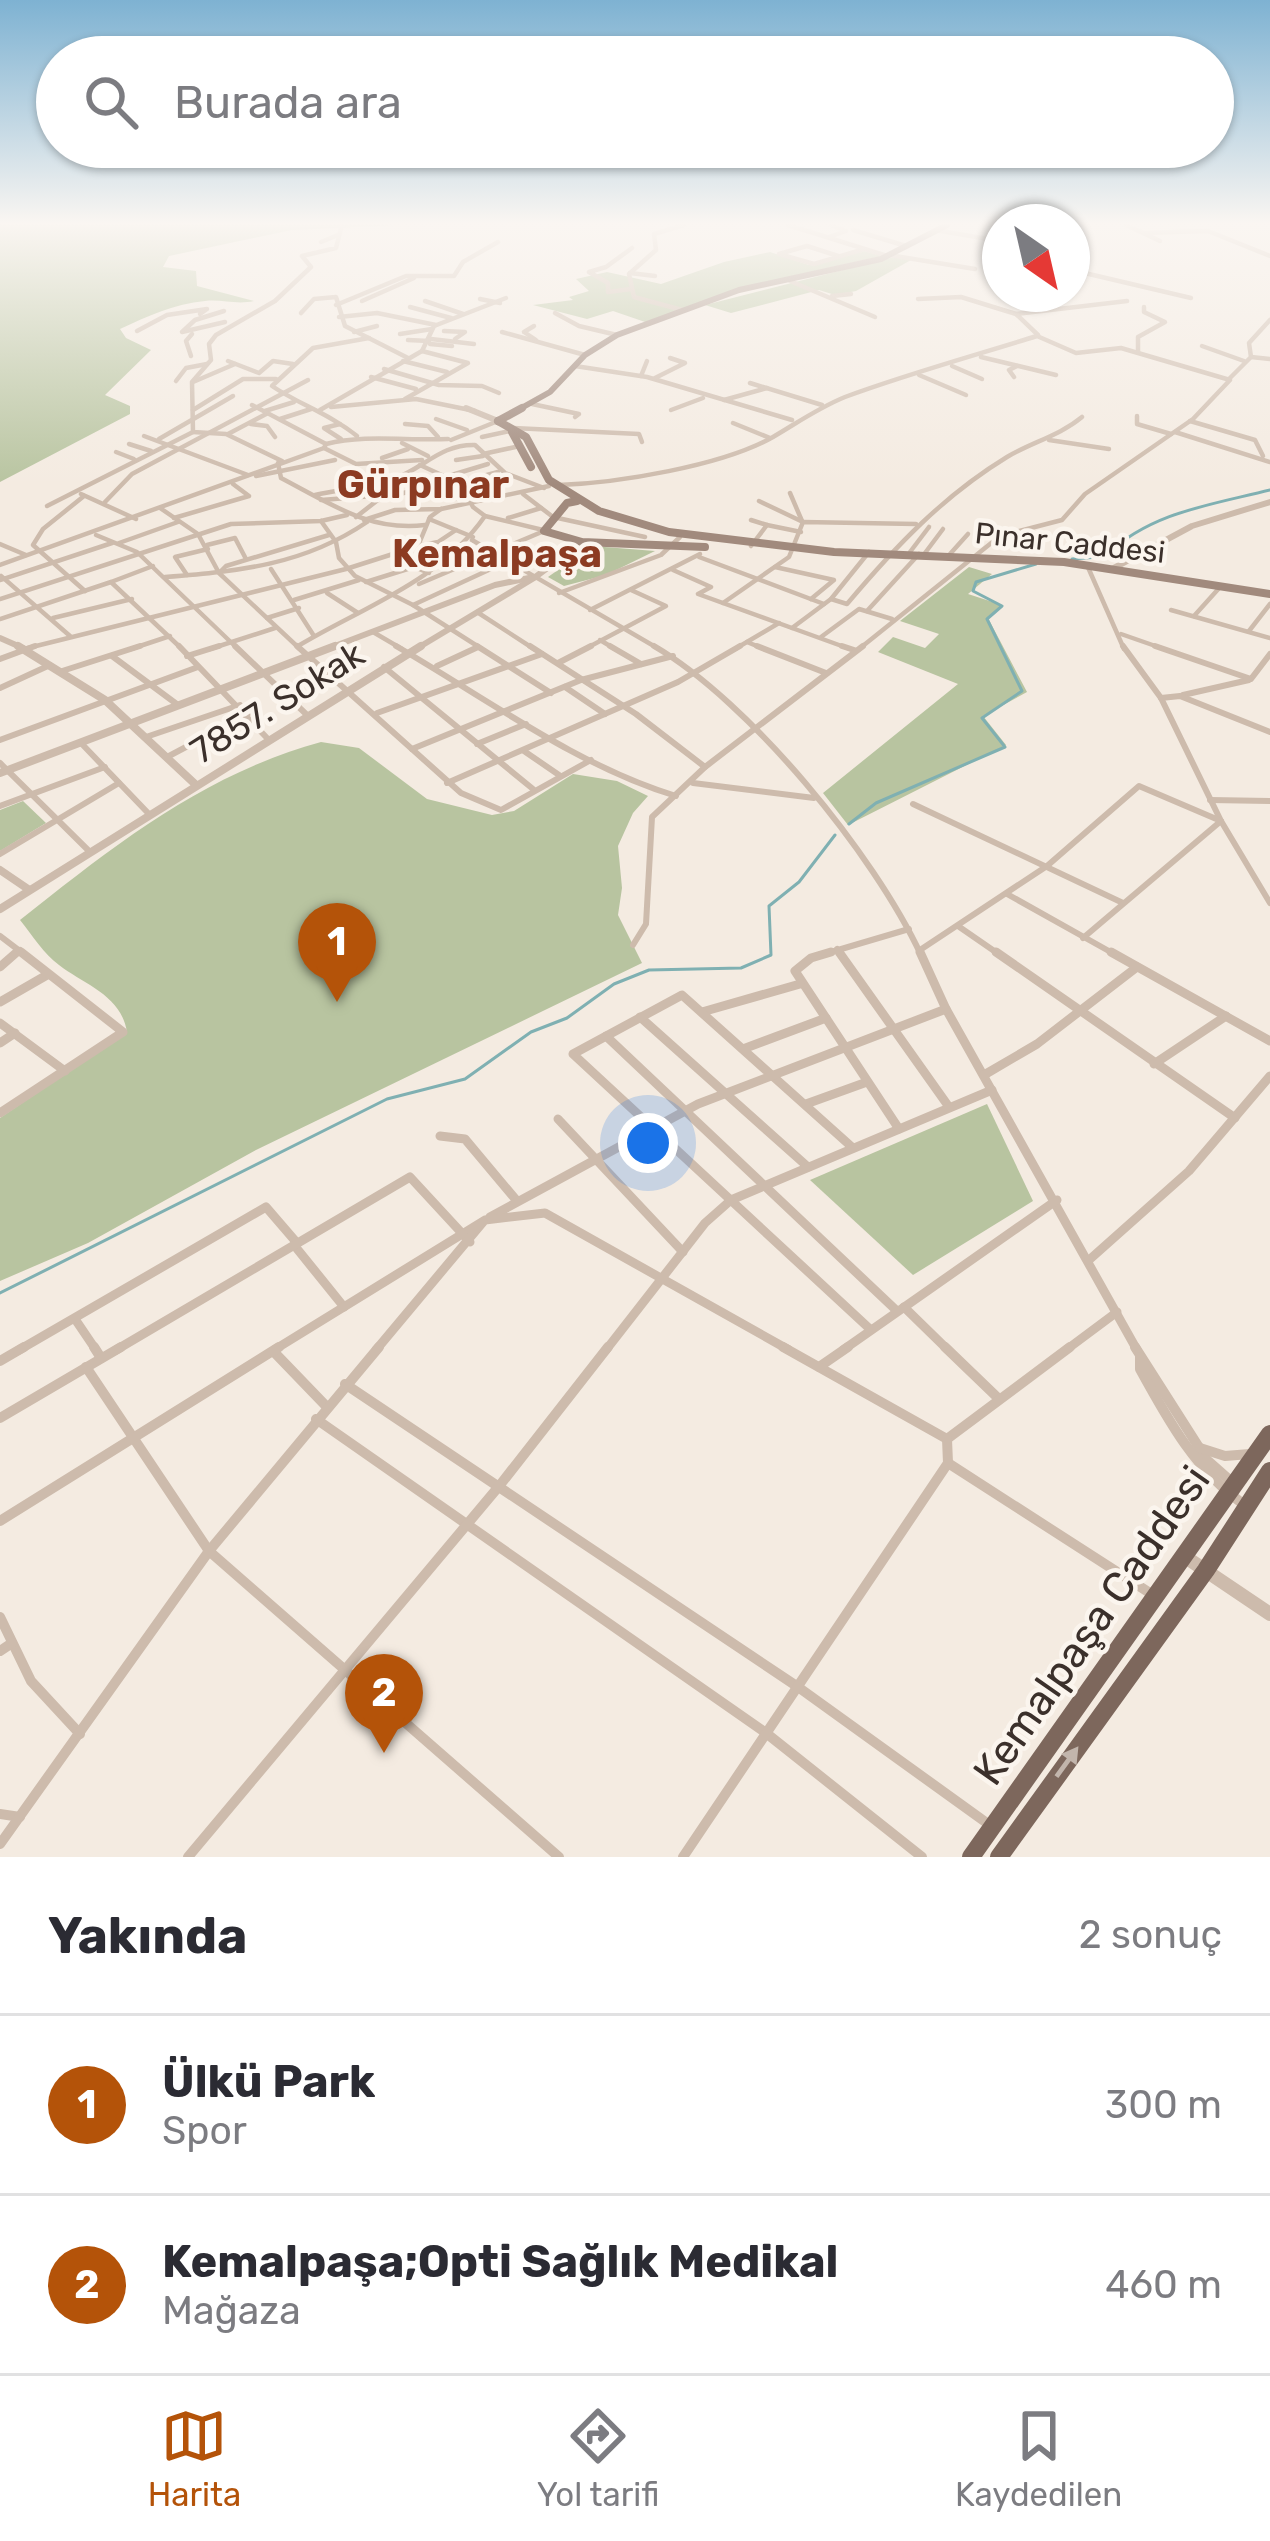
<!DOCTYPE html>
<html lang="tr">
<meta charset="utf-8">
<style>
:root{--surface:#fff;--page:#f2f2f3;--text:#2b2b33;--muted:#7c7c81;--line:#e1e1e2;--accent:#b45309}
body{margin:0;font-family:Rubik,sans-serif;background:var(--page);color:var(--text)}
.compass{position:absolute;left:982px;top:204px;width:108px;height:108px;border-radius:50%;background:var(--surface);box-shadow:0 3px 9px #0004;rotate:146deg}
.you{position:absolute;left:648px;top:1143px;width:42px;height:42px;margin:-30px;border:9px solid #fff;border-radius:50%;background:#1a73e8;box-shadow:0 0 0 18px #1a73e833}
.badge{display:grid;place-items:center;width:78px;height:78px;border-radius:50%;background:var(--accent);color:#fff;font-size:39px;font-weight:700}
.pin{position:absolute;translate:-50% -99px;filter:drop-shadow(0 3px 6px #0008)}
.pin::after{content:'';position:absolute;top:63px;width:42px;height:36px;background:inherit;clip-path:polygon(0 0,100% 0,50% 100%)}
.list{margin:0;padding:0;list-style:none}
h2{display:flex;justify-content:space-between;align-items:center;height:156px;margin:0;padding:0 48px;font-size:51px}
h2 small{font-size:39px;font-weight:400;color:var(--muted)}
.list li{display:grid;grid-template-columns:78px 1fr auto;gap:36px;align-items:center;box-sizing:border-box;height:180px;padding:0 48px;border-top:3px solid var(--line)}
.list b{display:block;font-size:45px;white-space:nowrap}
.list p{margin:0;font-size:39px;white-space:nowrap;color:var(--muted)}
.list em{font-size:39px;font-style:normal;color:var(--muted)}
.icon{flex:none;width:66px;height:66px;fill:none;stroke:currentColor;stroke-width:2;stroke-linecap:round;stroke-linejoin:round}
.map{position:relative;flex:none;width:1270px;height:1857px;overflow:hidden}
.search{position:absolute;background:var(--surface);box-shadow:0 3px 9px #0004;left:36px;right:36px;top:36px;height:132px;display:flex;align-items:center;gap:30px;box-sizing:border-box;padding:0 42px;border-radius:66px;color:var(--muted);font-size:45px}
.sheet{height:516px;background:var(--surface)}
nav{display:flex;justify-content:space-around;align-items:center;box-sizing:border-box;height:168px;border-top:3px solid var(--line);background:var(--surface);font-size:33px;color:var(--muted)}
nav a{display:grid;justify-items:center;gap:6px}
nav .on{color:var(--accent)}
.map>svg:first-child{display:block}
</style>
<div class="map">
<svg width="1270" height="1857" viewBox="0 0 1270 1857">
<rect width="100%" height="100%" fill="#f4ebe1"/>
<g fill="#b8c4a0">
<path d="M0 225H401L292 230 169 256 163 267 196 271 197 286 254 301C236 305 222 299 205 301 174 304 148 316 120 329L126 338 151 350 105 395 130 406V414L0 482Z"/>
<path d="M864 251 882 256 743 287 648 323 613 311 587 319 533 305 573 300 569 297 589 291 576 279 607 272 661 284 724 262 770 252 809 265Z"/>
<path d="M894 257 911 260 856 291 835 295 819 290 731 313 705 305Z"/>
<path d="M592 546 655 551 606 575 564 586 548 577Z"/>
<path d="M969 567 992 574 968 594 1002 605 988 618 1027 692 983 716 1006 745 848 825 823 793 958 684 878 652 893 637 925 648 939 634 900 621Z"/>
<path d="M321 742 359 748 427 799 492 815 514 811 573 774 617 781 648 796 633 813 618 846 622 888 618 915 642 963 256 1150 88 1243 0 1281V1118L127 1032C121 995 85 985 59 965 44 954 32 935 20 920 115 845 202 775 321 742Z"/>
<path d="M23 801 46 823 0 851V810Z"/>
<path d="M987 1104 1033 1201 913 1275 810 1180Z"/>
</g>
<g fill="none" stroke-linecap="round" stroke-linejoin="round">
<g stroke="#7fb0b2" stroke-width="3">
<path d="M1106 555C1152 512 1210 505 1270 490"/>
<path d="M1072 559 1098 557"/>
<path d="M849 824 876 803 1005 747 982 718 1022 691 987 619 1002 606 973 591 976 582 1036 564"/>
<path d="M0 1293 387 1099 465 1079 531 1032 567 1018 614 984 649 970 741 968 771 955 769 906 799 882 835 835"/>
</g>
<g stroke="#cdbbac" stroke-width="4.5">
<path d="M788 225 887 256"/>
<path d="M1126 225 1160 241"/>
<path d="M853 230 906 246"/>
<path d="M935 230 1000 241"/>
<path d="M1143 233 1208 231 1270 256"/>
<path d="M829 237 846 231 831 225"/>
<path d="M321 242 338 235"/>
<path d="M889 255 975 269"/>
<path d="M838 256 807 246 779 254 814 264 861 250"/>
<path d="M1072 270 1191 298"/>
<path d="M630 273 655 276"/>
<path d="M790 281 875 317"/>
<path d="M631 289 608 292V283L589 272 606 267 632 248"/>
<path d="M832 296 851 294"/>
<path d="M480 299 500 303"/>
<path d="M918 299 961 297 1016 314"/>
<path d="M362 301 414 278"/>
<path d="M425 301 463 314"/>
<path d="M336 305 406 276H454L463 262 498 242"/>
<path d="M410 307 451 318"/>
<path d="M682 310 634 297 629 274 656 250 654 234 684 225"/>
<path d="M224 311 195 320 182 332 225 322"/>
<path d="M301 313 314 299 336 297 345 326 408 358"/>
<path d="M555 313 579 326 617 335"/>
<path d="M339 317 377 313 436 325"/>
<path d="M534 326 524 332 536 340"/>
<path d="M137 331 167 315 207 309 200 314"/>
<path d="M444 331 465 332 455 339"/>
<path d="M354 332 377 326"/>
<path d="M502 332 585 355"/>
<path d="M400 334 432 329"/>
<path d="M1038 335 1016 314 1127 301"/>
<path d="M431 339 474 344"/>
<path d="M408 340 429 341"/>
<path d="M430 344 452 346"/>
<path d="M1202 346 1244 361"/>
<path d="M1138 352V337L1165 322 1144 312V307"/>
<path d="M191 356 186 341 192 334"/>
<path d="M981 357 1056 375"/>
<path d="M1251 357 1270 359"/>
<path d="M228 361 259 373 273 361 293 364"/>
<path d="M403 361 447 372"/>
<path d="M575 366 647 377 792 420"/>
<path d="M952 366 982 379"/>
<path d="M384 369 439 385 482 386 499 393"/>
<path d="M919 375 966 395"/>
<path d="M641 376 647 361"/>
<path d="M371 377 416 389"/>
<path d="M1014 377 1009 370 1017 366"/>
<path d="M655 378 685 363 670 358"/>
<path d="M1229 379 1251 357 1249 343 1270 320"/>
<path d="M176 381 186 368 207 364"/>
<path d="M193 382 235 364"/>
<path d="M750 383 822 405"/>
<path d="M405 399 468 363 422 351"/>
<path d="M724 400 767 388"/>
<path d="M532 404 579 414 575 417"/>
<path d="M193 410 243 379H276"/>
<path d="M671 410 703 398"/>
<path d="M265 411 294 402"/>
<path d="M1137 416V424L1171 434"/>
<path d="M280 419 311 409"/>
<path d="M436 419 467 430"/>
<path d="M1190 421 1255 440 1263 456"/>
<path d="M733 423 770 438"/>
<path d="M251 424 267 426 275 437"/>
<path d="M340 424 324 428 341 439"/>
<path d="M405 424 428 426 438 437"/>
<path d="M513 428 639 434 642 442"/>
<path d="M1175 432 1270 462"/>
<path d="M228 434 268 413"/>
<path d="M144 436 248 475"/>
<path d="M357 436C330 414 300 405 272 386L313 348 369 338"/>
<path d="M482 437 510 431"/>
<path d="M159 439 233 396"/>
<path d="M451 440 498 421"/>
<path d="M1049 440 1109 449"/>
<path d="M402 443 428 456"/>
<path d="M129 444 151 451"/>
<path d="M326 444C365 434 407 441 448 439"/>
<path d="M324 448 356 464 422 460"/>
<path d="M116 452 134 459"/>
<path d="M483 454 520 446"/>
<path d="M382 458 408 449"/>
<path d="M456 460 483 456"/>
<path d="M282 461 226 434 193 432 192 382 211 360 209 344 216 335 275 301 311 267 302 256 336 248 342 225"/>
<path d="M278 463 281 478C329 503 370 532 425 525"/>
<path d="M256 476 335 460"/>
<path d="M399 477 422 484 488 464"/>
<path d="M461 482 498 472"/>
<path d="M559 485C617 483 722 466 773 437 797 423 818 408 845 397 907 374 973 356 1037 336L1076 353 1121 348 1230 380 1193 419 1085 494 1062 520 1000 536 859 649"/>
<path d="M436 490 463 501"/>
<path d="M790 493 802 521"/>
<path d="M81 494 136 519"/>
<path d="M523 494 553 517 645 537"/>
<path d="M315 495C341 489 369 488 394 479 424 468 441 444 475 445L505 473 544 488"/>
<path d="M84 496 43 529 33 545 85 591"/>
<path d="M321 500 400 494 425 487 422 484"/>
<path d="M759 501 803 522"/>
<path d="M105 502 132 474 308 380"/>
<path d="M47 506 193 432"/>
<path d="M160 508 198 534 219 573 300 649"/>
<path d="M485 516 543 530"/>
<path d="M356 517 383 496"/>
<path d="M174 518 249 496 233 484"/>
<path d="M508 518 541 508"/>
<path d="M429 519 473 537"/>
<path d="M364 520 395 510 441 509 549 486"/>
<path d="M751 520 767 525 751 546"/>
<path d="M321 521 336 542 339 558 355 576 413 605 482 649"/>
<path d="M767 525 801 532"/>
<path d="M96 535 137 552 238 649"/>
<path d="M472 540 659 649"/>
<path d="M119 543 178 522"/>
<path d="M0 544 26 555"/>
<path d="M207 545 235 538 246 559"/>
<path d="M418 546 438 542 456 530"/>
<path d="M910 552 929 527"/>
<path d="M925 553 943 529"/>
<path d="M392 554 401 561 460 549"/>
<path d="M950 554 968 534"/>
<path d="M699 557 824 604"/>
<path d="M0 565 324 448 326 444 252 405"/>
<path d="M1087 565 1124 649"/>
<path d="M153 566 111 582 182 649"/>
<path d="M775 567 834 580 811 599"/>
<path d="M271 569 314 636"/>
<path d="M673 570 711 587 698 594 792 628"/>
<path d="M220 572 226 566 329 535"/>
<path d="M187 575 175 557 208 549"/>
<path d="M1 576 70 636"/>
<path d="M165 577C240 571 304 565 367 522"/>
<path d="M0 580 112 543"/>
<path d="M366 582 414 567 429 573"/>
<path d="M419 584 544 531"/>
<path d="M327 593 358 613"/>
<path d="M559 593 661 555 680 537"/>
<path d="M0 599 231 524 321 521 347 515"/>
<path d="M831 599 847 604C895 547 943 496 1007 457 1032 442 1059 436 1082 417"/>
<path d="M294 600 359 580"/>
<path d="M723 603 789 557 803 522 916 524"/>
<path d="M413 605 506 562"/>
<path d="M590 610 700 554"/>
<path d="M1171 610 1270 638"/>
<path d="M867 611 919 554"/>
<path d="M477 612 534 649"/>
<path d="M1194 616 1221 586"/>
<path d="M53 618 132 599"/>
<path d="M267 618 299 608"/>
<path d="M0 619 111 582"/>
<path d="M1249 631 1270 604"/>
<path d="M373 632 402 649"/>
<path d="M1121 634 1164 649"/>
<path d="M821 637 859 609 892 619"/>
<path d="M600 640 615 649"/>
<path d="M747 642 764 649"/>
<path d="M298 646C365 606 439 582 485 516L473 507 461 484 420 465"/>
<path d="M24 649 346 569 418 546 430 517 441 509"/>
<path d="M131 649 170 636"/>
<path d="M210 649 275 628"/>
<path d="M585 649 666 606 631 590"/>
<path d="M735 649 779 623"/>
<path d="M850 649 792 628 831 599 869 552"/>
</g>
<g stroke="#cdbbac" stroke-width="6">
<path d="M179 646 267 738"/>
<path d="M235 646 306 714"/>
<path d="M297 646 461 793 501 810 591 760"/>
<path d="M396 646C486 698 577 766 676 796"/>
<path d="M477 646 551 693"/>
<path d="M530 646 636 714 705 767"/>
<path d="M610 646 641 664"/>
<path d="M654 646C750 702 874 854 921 955"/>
<path d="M757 646 826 673"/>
<path d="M842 646 854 650"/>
<path d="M1123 646 1161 698 1221 821 1270 903"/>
<path d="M1155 646 1251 679 1270 654"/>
<path d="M112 656 178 705"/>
<path d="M187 656 219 646"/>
<path d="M0 659 35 646"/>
<path d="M558 663 591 646"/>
<path d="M437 666 478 647"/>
<path d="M384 667 533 789"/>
<path d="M59 672 140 646"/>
<path d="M565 687 605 714"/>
<path d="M0 688 50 665"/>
<path d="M1183 695 1249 680"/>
<path d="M1161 698 1180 696 1270 732"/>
<path d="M377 713 542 654"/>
<path d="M146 737 240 705"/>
<path d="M0 740 198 667"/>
<path d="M81 743 148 813"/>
<path d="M477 744 526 724"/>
<path d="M412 749 581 680 673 656"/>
<path d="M524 751 559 775"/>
<path d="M169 756 248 714"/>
<path d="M0 763 88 850"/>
<path d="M447 783 678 682 740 646"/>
<path d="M693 783 814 798"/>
<path d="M1210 800 1270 801"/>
<path d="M913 804 1123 903"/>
<path d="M0 806 105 767"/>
<path d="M0 854 119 783"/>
<path d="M1007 894 1116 955"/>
<path d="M958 926 1000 955"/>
<path d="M0 936 25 955"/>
<path d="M633 945 646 924 652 817 705 767 863 646"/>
<path d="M837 949 841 955"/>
<path d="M920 950 1047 866 1139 786 1221 821 1083 938"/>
<path d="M14 955 20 950"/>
<path d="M821 955 909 929"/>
</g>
<g stroke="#cdbbac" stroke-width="9">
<path d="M831 952 811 958 795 971 899 1129"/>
<path d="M839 952 949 1107"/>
<path d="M920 952 946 1009 1137 1350"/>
<path d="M996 952 1235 1118"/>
<path d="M1111 952 1270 1041"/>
<path d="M0 967 17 952"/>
<path d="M0 1002 47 975"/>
<path d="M702 1012 800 984"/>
<path d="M640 1017 808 1167"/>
<path d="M0 1023 65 1071"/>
<path d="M606 1036 897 1311"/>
<path d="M0 1043 15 1033"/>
<path d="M743 1049 826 1018"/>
<path d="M1154 1064 1226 1016"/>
<path d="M984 1075 1037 1044 1137 967"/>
<path d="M806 1104 867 1082"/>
<path d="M0 1113 123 1032 21 952"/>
<path d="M558 1119 683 1252"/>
<path d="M440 1136 465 1139 517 1201"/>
<path d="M853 1148 682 995 573 1054 871 1330"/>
<path d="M490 1217 698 1104 946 1009"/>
<path d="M294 1245 344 1307"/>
<path d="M1089 1260 1189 1171 1270 1076"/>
<path d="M904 1307 948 1350"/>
<path d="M75 1319 96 1350"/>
<path d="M19 1350 266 1207 297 1243"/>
<path d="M116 1350 410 1177 470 1242"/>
<path d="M274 1350 485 1220 545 1213 789 1350"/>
<path d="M376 1350 483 1222"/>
<path d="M606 1350 705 1223 731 1200 992 1090"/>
<path d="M843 1350 1057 1200"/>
<path d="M1066 1350 1117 1312"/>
</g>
<g stroke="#cdbbac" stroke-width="10">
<path d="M94 1347 101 1358"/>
<path d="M945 1347 998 1398"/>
<path d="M1135 1347 1207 1460 1233 1483"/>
<path d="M274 1352 326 1406"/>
<path d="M1140 1357V1369C1169 1422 1196 1471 1246 1506"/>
<path d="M0 1361 24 1347"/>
<path d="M86 1367 209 1551 559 1857"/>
<path d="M819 1367 848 1347"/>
<path d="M345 1384 798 1687 991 1826"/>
<path d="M0 1418 121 1347"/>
<path d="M316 1419 766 1733 922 1857"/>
<path d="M947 1439 1070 1347"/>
<path d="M1200 1448 1225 1456 1250 1454"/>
<path d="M948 1463 1153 1595"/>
<path d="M0 1521 279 1347"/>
<path d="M0 1617 31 1681 80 1734"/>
<path d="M0 1651 12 1643"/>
<path d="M0 1814 20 1817"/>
<path d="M0 1844 209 1551 379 1347"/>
<path d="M188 1857 500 1485 608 1347"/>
<path d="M683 1857 948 1463 947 1439 783 1347"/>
</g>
<g stroke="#cdbbac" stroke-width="4.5">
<path d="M331 407 416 399 475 411"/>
<path d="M320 410 422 351 434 326 506 298"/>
</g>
<g stroke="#cdbbac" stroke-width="6">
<path d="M466 408 498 421"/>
<path d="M1112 569 1192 526 1270 502"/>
<path d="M0 638 25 649"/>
<path d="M327 649 495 585 529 578"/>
<path d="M416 649 534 578 582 542"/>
</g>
<g stroke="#cdbbac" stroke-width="8">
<path d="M18 646 105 700 195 784"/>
<path d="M0 773 335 646"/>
<path d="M0 870 28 889"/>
<path d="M0 909 421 646"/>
</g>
<path stroke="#cdbbac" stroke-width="14" d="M1184 1556 1270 1614"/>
<path stroke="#a18a7d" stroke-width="6" d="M516 411 550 392 585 355 617 335 739 290 881 259 947 225"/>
<g stroke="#a18a7d" stroke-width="8">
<path d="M498 421 526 437 549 480 599 511 669 532 834 552 1064 562 1270 594"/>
<path d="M498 421 522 408"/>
<path d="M512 432 531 467"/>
<path d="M577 501 567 503 544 531 582 542 705 547"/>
</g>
<g stroke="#7d675c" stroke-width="18">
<path d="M971 1857 1270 1434"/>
<path d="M999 1857 1206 1570 1270 1471"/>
</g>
</g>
<defs><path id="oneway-solid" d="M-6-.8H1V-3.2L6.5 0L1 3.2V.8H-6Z" transform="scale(3)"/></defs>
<use fill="#c2b5ac" href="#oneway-solid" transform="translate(1067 1762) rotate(-54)"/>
<linearGradient id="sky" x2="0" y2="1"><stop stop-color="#7eb2d2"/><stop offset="0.46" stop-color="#faf6f2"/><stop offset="1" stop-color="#faf6f2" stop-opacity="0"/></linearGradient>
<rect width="1270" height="485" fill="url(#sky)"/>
<g text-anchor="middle" stroke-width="9" stroke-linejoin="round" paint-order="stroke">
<g font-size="30" fill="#3b302b" stroke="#fbf5ee">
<text transform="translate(1070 543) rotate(6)" y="10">Pınar Caddesi</text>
</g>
<g font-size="36" fill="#3b302b" stroke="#fbf5ee">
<text transform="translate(277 702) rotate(-32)" y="13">7857. Sokak</text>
</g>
<g font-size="39" font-weight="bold" fill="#8c3b22" stroke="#fbf5ee">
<text x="423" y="498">Gürpınar</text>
<text x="497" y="567">Kemalpaşa</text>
</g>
<g font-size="42" fill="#3b302b" stroke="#fbf5ee">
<text transform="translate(1091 1625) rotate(-55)" y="15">Kemalpaşa Caddesi</text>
</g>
</g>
</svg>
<svg class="compass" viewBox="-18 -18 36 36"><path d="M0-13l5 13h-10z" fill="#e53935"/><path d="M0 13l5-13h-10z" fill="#7c7c81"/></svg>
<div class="you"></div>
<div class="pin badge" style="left:337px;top:1002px">1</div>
<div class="pin badge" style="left:384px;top:1753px">2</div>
<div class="search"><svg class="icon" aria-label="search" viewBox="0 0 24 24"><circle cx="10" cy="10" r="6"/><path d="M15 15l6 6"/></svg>Burada ara</div>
</div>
<section class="sheet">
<h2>Yakında<small>2 sonuç</small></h2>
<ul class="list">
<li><span class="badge">1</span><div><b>Ülkü Park</b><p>Spor</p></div><em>300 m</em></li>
<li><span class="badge">2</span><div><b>Kemalpaşa;Opti Sağlık Medikal</b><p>Mağaza</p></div><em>460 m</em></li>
</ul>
</section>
<nav>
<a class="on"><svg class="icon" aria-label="map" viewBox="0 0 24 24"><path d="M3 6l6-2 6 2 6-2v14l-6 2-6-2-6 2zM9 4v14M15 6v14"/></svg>Harita</a>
<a><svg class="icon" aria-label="directions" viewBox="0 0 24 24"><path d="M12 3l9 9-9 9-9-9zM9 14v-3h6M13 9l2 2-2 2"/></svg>Yol tarifi</a>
<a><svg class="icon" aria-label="saved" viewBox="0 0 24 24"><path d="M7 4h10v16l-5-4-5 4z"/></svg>Kaydedilen</a>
</nav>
